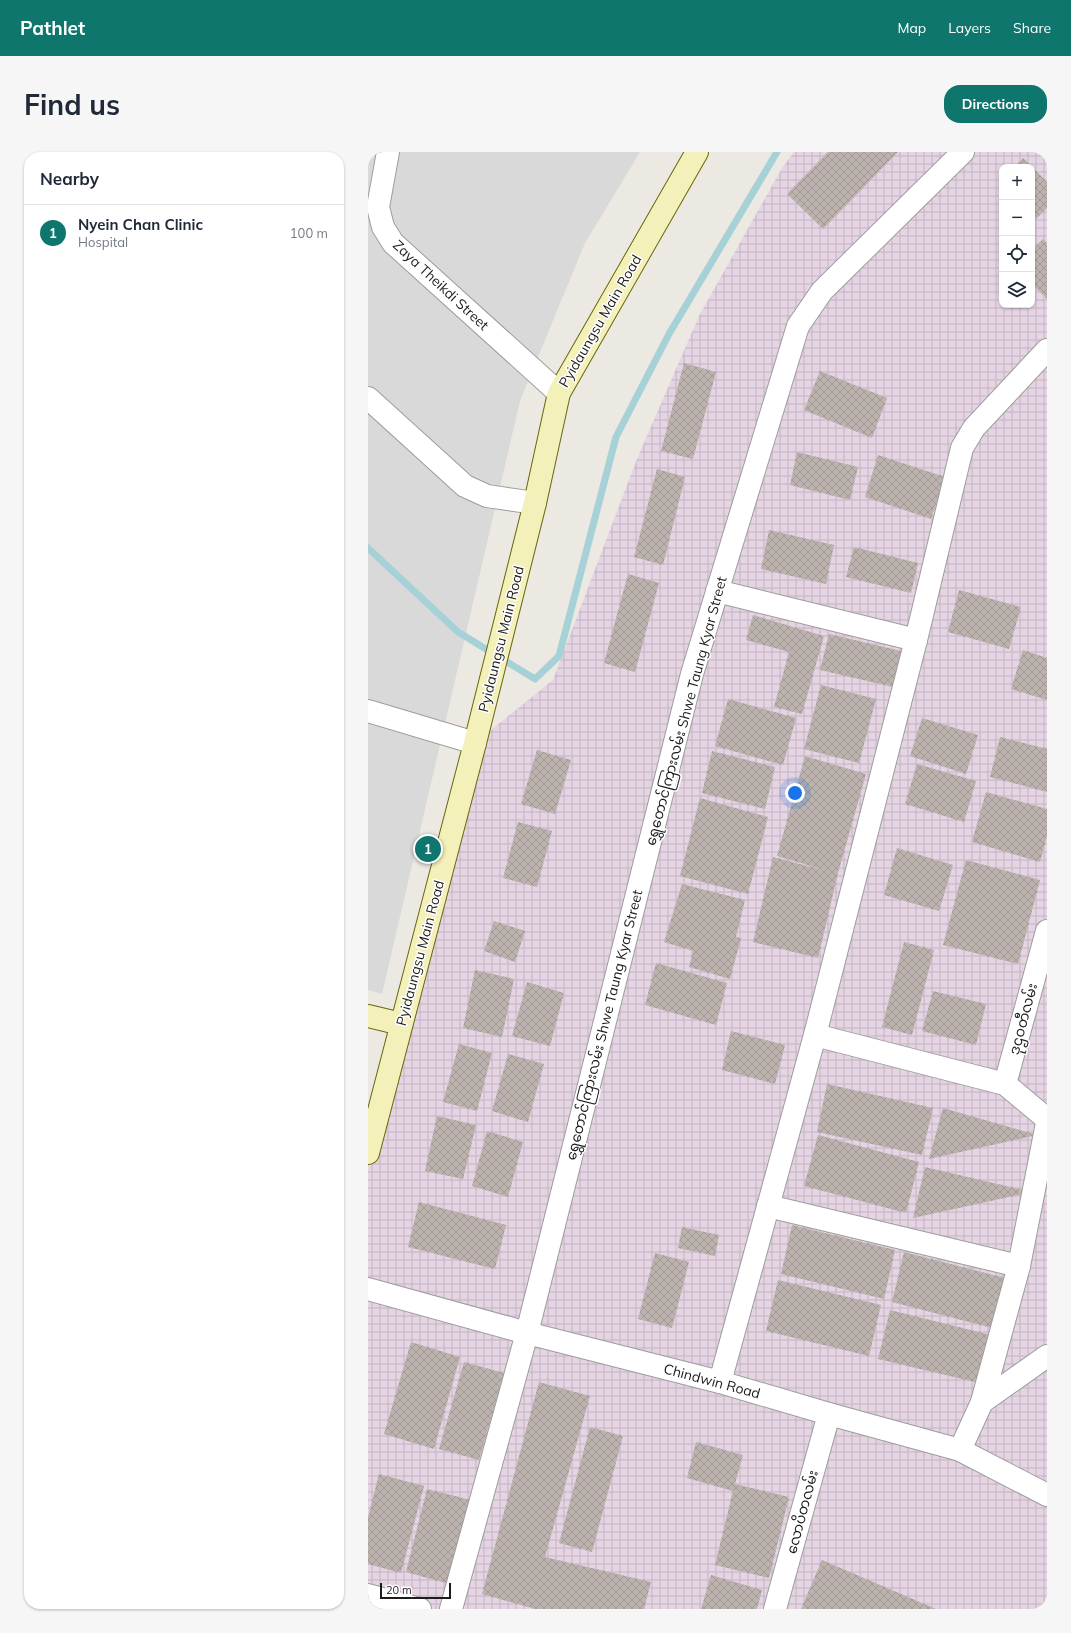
<!DOCTYPE html>
<meta charset="utf-8">
<style>
:root{--surface:#fff;--page:#f6f6f7;--text:#1f2937;--muted:#747a83;--line:#e0e1e3;--accent:#0f766e}
body{margin:0;font-family:Mulish,"Noto Sans Myanmar",sans-serif;background:var(--page);color:var(--text)}
.controls{position:absolute;right:12px;top:12px;display:grid;overflow:hidden;border-radius:8px;box-shadow:0 1px 3px #0004}
.controls button{width:36px;height:36px;display:grid;place-items:center;padding:0;border:0;border-bottom:1px solid var(--line);background:var(--surface);color:var(--text);font:20px sans-serif}
.scale{position:absolute;left:12px;bottom:10px;width:71px;box-sizing:border-box;padding-left:4px;border:2px solid #1c1c1c;border-top:0;font-size:11px;line-height:14px;white-space:nowrap;color:#1c1c1c;-webkit-text-stroke:3px #fff;paint-order:stroke}
.you{position:absolute;left:427px;top:641px;width:14px;height:14px;margin:-10px;border:3px solid #fff;border-radius:50%;background:#1a73e8;box-shadow:0 0 0 6px #1a73e833}
.badge{display:grid;place-items:center;width:26px;height:26px;border-radius:50%;background:var(--accent);color:#fff;font-size:13px;font-weight:700}
.pin{position:absolute;translate:-50% -50%;border:2px solid #fff;box-shadow:0 1px 4px #0006}
.list{margin:0;padding:0;list-style:none}
h2{display:flex;justify-content:space-between;align-items:center;height:52px;margin:0;padding:0 16px;font-size:17px}
h2 small{font-size:13px;font-weight:400;color:var(--muted)}
.list li{display:grid;grid-template-columns:26px 1fr auto;gap:12px;align-items:center;box-sizing:border-box;height:56px;padding:0 16px;border-top:1px solid var(--line)}
.list b{display:block;font-size:15px;white-space:nowrap}
.list p{margin:0;font-size:13px;white-space:nowrap;color:var(--muted)}
.list em{font-size:13px;font-style:normal;color:var(--muted)}
.icon{flex:none;width:22px;height:22px;fill:none;stroke:currentColor;stroke-width:2;stroke-linecap:round;stroke-linejoin:round}
.map{position:relative;flex:none;width:679px;height:1457px;overflow:hidden;border-radius:16px}
header{display:flex;align-items:center;gap:24px;box-sizing:border-box;height:56px;padding:0 20px;background:var(--accent);color:#fff}
header strong{font-size:19px}
nav{display:flex;gap:22px;margin-inline-start:auto;font-size:14px}
.intro{display:flex;align-items:center;justify-content:space-between;box-sizing:border-box;height:96px;padding:0 24px}
h1{margin:0;font-size:28px}
.button{padding:10px 18px;border-radius:16px;background:var(--accent);color:#fff;font-size:14px;font-weight:700}
main{display:flex;gap:24px;padding:0 24px}
aside{flex:1;background:var(--surface);border-radius:16px;box-shadow:0 1px 3px #0004}
.map>svg:first-child{display:block}
</style>
<header>
<strong>Pathlet</strong>
<nav><a>Map</a><a>Layers</a><a>Share</a></nav>
</header>
<div class="intro"><h1>Find us</h1><a class="button">Directions</a></div>
<main>
<aside>
<h2>Nearby<small></small></h2>
<ul class="list">
<li><span class="badge">1</span><div><b>Nyein Chan Clinic</b><p>Hospital</p></div><em>100 m</em></li>
</ul>
</aside>
<div class="map">
<svg width="679" height="1457" viewBox="0 0 679 1457">
<defs>
<pattern id="industrial-grid" width="8" height="8" patternUnits="userSpaceOnUse"><rect width="8" height="8" fill="#e5d4e3"/><path d="M0 4h8M4 0v8" fill="none" stroke="#c4b5c2"/></pattern>
<pattern id="building-cross-hatch" width="8" height="8" patternUnits="userSpaceOnUse"><rect width="8" height="8" fill="#bcb3af"/><path d="M0 0l8 8M0 8l8-8" fill="none" stroke="#a19996"/></pattern>
</defs>
<rect width="100%" height="100%" fill="#ece8e2"/>
<path fill="#dad9d9" d="M0 0H272L217 91 152 249 14 842 0 838Z"/>
<path fill="url(#industrial-grid)" fill-rule="evenodd" d="M426 0H679V1457H48L0 1443V1001L107 591 185 528 269 307 331 164 414 16ZM634 15H664V153H634Z"/>
<g fill="none" stroke-linecap="round" stroke-linejoin="round">
<path stroke="#a6d1d7" stroke-width="7" d="M0 396 90 480 167 527 191 504 248 285 301 182 409 0"/>
</g>
<g fill="url(#building-cross-hatch)">
<path d="M460 0H530L455 77 419 42Z"/>
<path d="M655 6 679 30V56L668 67 664 64V15H646Z"/>
<path d="M675 87 679 91V147L664 132V97Z"/>
<path d="M316 211 348 220 325 307 293 299Z"/>
<path d="M452 219 519 246 504 286 436 258Z"/>
<path d="M429 300 490 315 482 348 422 333Z"/>
<path d="M510 303 577 325 563 367 497 345Z"/>
<path d="M289 317 317 325 295 413 266 405Z"/>
<path d="M401 378 466 393 458 432 393 417Z"/>
<path d="M486 395 550 411 543 441 478 425Z"/>
<path d="M260 422 291 431 267 520 236 511Z"/>
<path d="M591 438 653 455 641 497 580 480Z"/>
<path d="M385 463 456 484 434 562 406 555 421 500 378 488Z"/>
<path d="M461 482 533 499 525 535 452 518Z"/>
<path d="M655 498 679 506V548L643 537Z"/>
<path d="M453 533 508 547 491 611 436 597Z"/>
<path d="M360 547 428 566 415 613 347 594Z"/>
<path d="M554 566 610 583 598 622 542 604Z"/>
<path d="M632 585 679 597V640L622 625Z"/>
<path d="M169 598 203 608 187 662 153 652Z"/>
<path d="M344 599 407 615 397 657 334 641Z"/>
<path d="M437 604 498 622 470 721 450 806 385 790 405 705 459 719 409 704Z"/>
<path d="M549 612 608 629 596 670 537 652Z"/>
<path d="M618 640 679 657V684L672 710 604 690Z"/>
<path d="M332 646 400 665 380 742 312 724Z"/>
<path d="M150 670 184 679 169 735 135 726Z"/>
<path d="M529 696 585 713 571 759 516 743Z"/>
<path d="M598 708 672 728 650 812 575 793Z"/>
<path d="M314 732 377 748 368 785 373 786 362 827 321 815 325 799 296 790Z"/>
<path d="M126 769 157 779 147 810 116 799Z"/>
<path d="M536 790 566 798 544 883 514 875Z"/>
<path d="M288 811 359 831 348 873 277 853Z"/>
<path d="M107 818 146 827 134 885 95 876Z"/>
<path d="M159 830 196 841 182 894 144 884Z"/>
<path d="M565 839 618 852 608 893 554 879Z"/>
<path d="M363 879 417 893 407 932 354 918Z"/>
<path d="M91 892 124 901 109 959 75 950Z"/>
<path d="M140 902 176 912 160 970 124 959Z"/>
<path d="M459 932 565 956 554 1003 449 980Z"/>
<path d="M575 956 669 983 561 1007Z"/>
<path d="M69 964 108 973 95 1027 57 1019Z"/>
<path d="M119 979 155 990 140 1045 104 1034Z"/>
<path d="M450 983 551 1010 538 1061 436 1034Z"/>
<path d="M557 1015 664 1040 545 1066Z"/>
<path d="M51 1050 138 1073 127 1117 40 1095Z"/>
<path d="M424 1073 527 1098 516 1147 413 1122Z"/>
<path d="M314 1075 351 1083 347 1104 310 1096Z"/>
<path d="M536 1100 637 1126 624 1176 524 1150Z"/>
<path d="M287 1101 321 1110 304 1176 270 1167Z"/>
<path d="M410 1128 513 1153 501 1204 398 1179Z"/>
<path d="M522 1158 623 1183 611 1231 510 1207Z"/>
<path d="M43 1190 92 1205 66 1297 16 1282Z"/>
<path d="M96 1210 136 1221 111 1308 71 1297Z"/>
<path d="M171 1230 222 1244 177 1405 283 1430 276 1457H167L114 1442Z"/>
<path d="M222 1275 255 1284 224 1400 191 1391Z"/>
<path d="M328 1290 375 1303 367 1332 421 1345 401 1426 347 1413 365 1339 319 1326Z"/>
<path d="M11 1322 56 1334 33 1421 0 1412V1365Z"/>
<path d="M59 1337 103 1348 81 1432 38 1420Z"/>
<path d="M454 1408 568 1457H433Z"/>
<path d="M343 1423 394 1438 389 1457H333Z"/>
</g>
<g fill="none" stroke-linecap="round" stroke-linejoin="round">
<g stroke="#9d9d9d" stroke-width="24">
<g id="minor">
<path d="M20 0 10 55 15 75 25 91 191 241"/>
<path d="M0 246 97 334 119 344 167 351"/>
<path d="M349 439 548 488"/>
<path d="M0 559 107 591"/>
<path d="M447 883 637 932 679 967"/>
<path d="M637 932 679 779"/>
<path d="M400 1054 651 1114"/>
<path d="M0 1137 159 1181 352 1230 461 1262 592 1298 679 1343"/>
<path d="M352 1230 447 883 548 488 594 296 606 276 679 198"/>
<path d="M614 1250 651 1114 679 971"/>
<path d="M592 1298 614 1250 679 1204"/>
<path d="M0 1443 52 1457"/>
<path d="M83 1457 159 1181 324 522 430 174 454 139 595 0"/>
<path d="M407 1457 461 1262"/>
</g>
</g>
<g stroke="#67680d" stroke-width="24">
<g id="secondary">
<path d="M0 864 33 872"/>
<path d="M0 1001 107 591 167 351 191 241 329 0"/>
</g>
</g>
<use href="#minor" stroke="#fff" stroke-width="22"/>
<use href="#secondary" stroke="#f3f0b9" stroke-width="22"/>
</g>
<g text-anchor="middle" stroke-width="3" stroke-linejoin="round" paint-order="stroke">
<g font-size="14" fill="#1c1c1c" stroke="#fff">
<text transform="translate(73 133) rotate(43)" y="5">Zaya Theikdi Street</text>
<text transform="translate(232 169) rotate(-60)" y="5">Pyidaungsu Main Road</text>
<text transform="translate(133 487) rotate(-76)" y="5">Pyidaungsu Main Road</text>
<text transform="translate(318 559) rotate(-75)" y="5">ရွှေတောင်ကြားလမ်း Shwe Taung Kyar Street</text>
<text transform="translate(52 801) rotate(-75)" y="5">Pyidaungsu Main Road</text>
<text transform="translate(655 867) rotate(-75)" y="5">ဒုဌဝတီလမ်း</text>
<text transform="translate(236 873) rotate(-76)" y="5">ရွှေတောင်ကြားလမ်း Shwe Taung Kyar Street</text>
<text transform="translate(344 1229) rotate(15)" y="5">Chindwin Road</text>
<text transform="translate(434 1360) rotate(-75)" y="5">လောပိတလမ်း</text>
</g>
</g>
</svg>
<div class="controls">
<button>+</button>
<button>−</button>
<button><svg class="icon" aria-label="locate" viewBox="0 0 24 24"><circle cx="12" cy="12" r="6"/><path d="M12 2v4M12 18v4M2 12h4M18 12h4"/></svg></button>
<button><svg class="icon" aria-label="layers" viewBox="0 0 24 24"><path d="M12 4l9 5-9 5-9-5zM3 14l9 5 9-5"/></svg></button>
</div>
<div class="scale">20 m</div>
<div class="you"></div>
<div class="pin badge" style="left:60px;top:697px">1</div>
</div>
</main>
